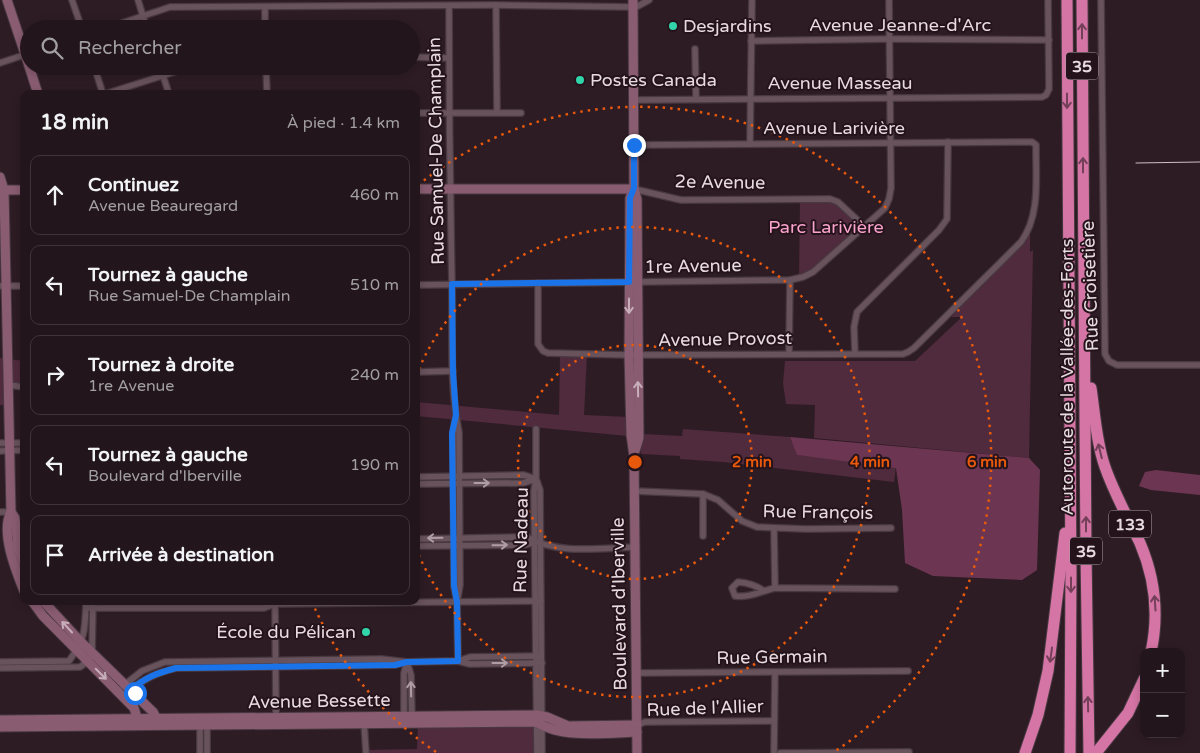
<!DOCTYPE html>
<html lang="fr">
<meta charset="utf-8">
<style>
:root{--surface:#22151c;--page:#2e2229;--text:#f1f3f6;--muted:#a29fa3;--line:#3f343b}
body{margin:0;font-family:"Varela Round",sans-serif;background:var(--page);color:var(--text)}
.controls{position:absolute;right:15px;bottom:15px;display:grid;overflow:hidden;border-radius:10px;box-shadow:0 2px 8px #0003}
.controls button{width:45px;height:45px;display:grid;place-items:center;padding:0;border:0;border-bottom:1px solid var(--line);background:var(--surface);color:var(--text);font:25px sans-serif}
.stop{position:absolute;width:15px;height:15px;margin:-11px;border:4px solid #1a73e8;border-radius:50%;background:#fff}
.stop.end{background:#1a73e8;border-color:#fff;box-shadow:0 1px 5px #0008}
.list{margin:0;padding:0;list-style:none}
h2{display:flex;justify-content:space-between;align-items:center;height:65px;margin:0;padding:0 20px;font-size:21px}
h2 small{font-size:16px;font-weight:400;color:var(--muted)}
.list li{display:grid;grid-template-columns:32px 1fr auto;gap:15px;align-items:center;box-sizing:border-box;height:80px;margin:0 10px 10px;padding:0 10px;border:1px solid var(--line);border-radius:10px}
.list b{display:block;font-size:19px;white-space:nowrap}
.list p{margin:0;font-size:16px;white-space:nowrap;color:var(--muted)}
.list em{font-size:16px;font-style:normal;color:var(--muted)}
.icon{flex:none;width:28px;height:28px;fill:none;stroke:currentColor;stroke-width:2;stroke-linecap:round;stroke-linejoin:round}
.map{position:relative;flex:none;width:1200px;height:753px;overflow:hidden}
.search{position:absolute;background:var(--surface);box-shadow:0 2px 8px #0003;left:20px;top:20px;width:400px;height:55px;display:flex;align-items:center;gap:12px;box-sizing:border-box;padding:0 18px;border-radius:28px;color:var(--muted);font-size:19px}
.panel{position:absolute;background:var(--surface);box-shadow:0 2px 8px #0003;left:20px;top:90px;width:400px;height:515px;border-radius:10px}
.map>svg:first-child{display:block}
</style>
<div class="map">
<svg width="1200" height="753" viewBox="0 0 1200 753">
<rect width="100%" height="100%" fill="#2e1c25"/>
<g fill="#502a3d">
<path d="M800 199 834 200 865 227 799 280Z"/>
<path d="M1030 234V252L1033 250 1029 458 814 438 815 405 786 404 783 383 785 361H915L962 317H951Z"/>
<path d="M587 354 584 415 628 417V436L416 416V402L559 415 560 355Z"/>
<path d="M0 358 24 361V386H9L10 406 0 405Z"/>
<path d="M683 429 790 437 798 455 896 467 894 482 723 462 680 459V456L641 454 642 434 682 436Z"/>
<path d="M537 722V753H365L364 750 417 749 418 726Z"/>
</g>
<g fill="#6c3652">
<path d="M790 437 1029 458 1040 470 1037 570 1022 580 933 576 905 563 902 510 896 468 797 455Z"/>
<path d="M1156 470 1200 475V495L1151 490 1139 486 1145 472Z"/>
</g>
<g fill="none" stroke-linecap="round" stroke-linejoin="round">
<g stroke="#483940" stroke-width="8">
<g id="street">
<path d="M72 0 82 29"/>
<path d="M138 0 147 29"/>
<path d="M1101 0 1105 354 1109 361 1117 365H1200"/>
<path d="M496 5 497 112"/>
<path d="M449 6C449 99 450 191 452 284 453 333 449 384 459 432L460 585 457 602"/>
<path d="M265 7V29"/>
<path d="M104 29 170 7 494 5 633 7 638 6 649 0"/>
<path d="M751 41 890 39 1049 40"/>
<path d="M695 49 696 99"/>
<path d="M411 57 449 58"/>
<path d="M0 63 27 54"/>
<path d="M94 66 103 94"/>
<path d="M160 66 169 94"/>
<path d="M241 66 247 70 266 71"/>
<path d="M266 66 267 94"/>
<path d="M105 94 193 66"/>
<path d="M634 100 1042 97 1046 95 1049 89 1048 0"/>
<path d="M416 113H521"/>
<path d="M750 144 752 0"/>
<path d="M634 189 681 200 830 199 838 202 865 227"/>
<path d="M538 283V344L543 351 548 353 629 355 903 354 908 352 914 348 1021 242C1040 216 1036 180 1036 150V145L1032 142 634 145"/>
<path d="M416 285 790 280 803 277 813 272 885 208 889 199 891 188 889 0"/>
<path d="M0 286H24"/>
<path d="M789 353 790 280"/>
<path d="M855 353 854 327 857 312 939 230 947 219 948 142"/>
<path d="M416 372 453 371"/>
<path d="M9 385 24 387"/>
<path d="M455 420 453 433 454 586 457 602 458 661"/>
<path d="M536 429V479L534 491 537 753"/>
<path d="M0 443H24"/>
<path d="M0 451 24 450"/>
<path d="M416 477 524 475 536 479"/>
<path d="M537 481 540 490 542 753"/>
<path d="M416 484 523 483 536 479"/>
<path d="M634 491 703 494 718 500 742 521 757 527 806 529 891 528"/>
<path d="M0 512H11"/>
<path d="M774 528 775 588"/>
<path d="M703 536V494"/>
<path d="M416 539 527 537C557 555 601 548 635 547"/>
<path d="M416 546 525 545 535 542"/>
<path d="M764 591C756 585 748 583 738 582L732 588 735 596C749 598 762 591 775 588L895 589"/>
<path d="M262 601 275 604 541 601"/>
<path d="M275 601 276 719"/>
<path d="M91 602 196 601"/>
<path d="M86 608H264L275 604"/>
<path d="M458 661 470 657 540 656"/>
<path d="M0 662 69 661C86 638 85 629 86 601"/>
<path d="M407 662 411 675 412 719"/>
<path d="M0 668 80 667 88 661 92 653 93 601"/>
<path d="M636 673 908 671"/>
<path d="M123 686 142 671 165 662 381 659 407 662 458 661 470 664 542 663"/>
<path d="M129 692C144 678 157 673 176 668L395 665 405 662"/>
<path d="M404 719V673L407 662"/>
<path d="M364 722 366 753"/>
<path d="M637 725 645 722 774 721"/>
<path d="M200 753V723"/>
<path d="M207 753V723"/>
<path d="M774 753 775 672"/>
<path d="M780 753 909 752"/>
</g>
</g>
<g stroke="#483940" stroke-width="11">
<g id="secondary">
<path d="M7 0 29 66"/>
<path d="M633 0 634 189 637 199 639 438 635 451"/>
<path d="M29 66 38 94"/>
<path d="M0 177 4 190 11 512C0 532 16 571 24 591"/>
<path d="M416 189H634"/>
<path d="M634 189 630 198 629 355 631 435 634 456 637 753"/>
<path d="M4 190H24"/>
<path d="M11 512 15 518 18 547 24 565"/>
<path d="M32 601 43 616 134 708 139 724"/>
<path d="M43 601 81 642 153 712 159 723"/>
<path d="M0 720 537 715 547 717 568 726 637 725"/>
<path d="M0 727 537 722C561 739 608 733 637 732"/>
</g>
</g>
<g stroke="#483940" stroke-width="13">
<g id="highway">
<path d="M1067 0 1071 572 1070 753"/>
<path d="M1082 0 1086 554 1089 753"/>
<path d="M1091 388C1095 414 1096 441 1105 467 1114 493 1128 518 1140 543 1155 578 1159 615 1151 652"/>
<path d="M1025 753 1038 715 1048 671 1065 533"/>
<path d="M1096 753 1128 713 1144 679"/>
</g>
</g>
<use href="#street" stroke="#68525c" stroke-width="5.5"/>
<use href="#secondary" stroke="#895c72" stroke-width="9"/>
<use href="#highway" stroke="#d575a5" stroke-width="11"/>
<path stroke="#cdc0c5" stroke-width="1" d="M1136 163 1200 162"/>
</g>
<defs><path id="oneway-shaft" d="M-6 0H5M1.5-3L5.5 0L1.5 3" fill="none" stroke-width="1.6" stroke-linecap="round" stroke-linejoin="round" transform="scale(1.25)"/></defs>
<g stroke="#743f59">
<use href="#oneway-shaft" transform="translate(1082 31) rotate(-90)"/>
<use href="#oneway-shaft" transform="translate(1067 101) rotate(90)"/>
<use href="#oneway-shaft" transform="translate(1083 165) rotate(-90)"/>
<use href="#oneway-shaft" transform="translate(1100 451) rotate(-104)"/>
<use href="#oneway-shaft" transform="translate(1086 524) rotate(-90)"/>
<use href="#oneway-shaft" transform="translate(1071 585) rotate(90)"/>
<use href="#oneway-shaft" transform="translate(1155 603) rotate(-94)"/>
<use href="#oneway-shaft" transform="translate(1051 655) rotate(98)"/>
<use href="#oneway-shaft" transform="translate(1088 704) rotate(-91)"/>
</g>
<g stroke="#c7afba">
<use href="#oneway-shaft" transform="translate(629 306) rotate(90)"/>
<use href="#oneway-shaft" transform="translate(638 389) rotate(-91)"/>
<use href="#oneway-shaft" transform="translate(67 627) rotate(-133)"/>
<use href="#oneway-shaft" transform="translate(101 674) rotate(45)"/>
</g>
<g stroke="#ae9da5">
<use href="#oneway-shaft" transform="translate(482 483)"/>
<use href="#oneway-shaft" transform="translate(435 538) rotate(179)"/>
<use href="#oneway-shaft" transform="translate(500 545) rotate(-1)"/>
<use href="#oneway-shaft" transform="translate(500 663)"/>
<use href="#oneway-shaft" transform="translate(411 689) rotate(-91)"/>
</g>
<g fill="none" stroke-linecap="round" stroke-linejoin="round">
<path stroke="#1a73e8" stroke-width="6" d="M135 693 131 690C145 677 158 673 176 668L395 665 407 662 458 661 457 602 454 586 452 433 456 415 453 371 452 284 629 282 630 198 634 188V145"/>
</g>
<g fill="none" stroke="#e8590c" stroke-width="2.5" stroke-dasharray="2.5 5">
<circle cx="635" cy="462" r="117"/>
<path d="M416 376A235 235 0 1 1 416 548"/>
<path d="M436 752A352 352 0 0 1 312 602M418 185A352 352 0 1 1 834 752"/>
</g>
<g fill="#32d4a9" stroke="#24131b" stroke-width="2">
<circle cx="673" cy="26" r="5"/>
<circle cx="580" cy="80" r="5"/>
<circle cx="366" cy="632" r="5"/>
</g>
<g text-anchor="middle" stroke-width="4" stroke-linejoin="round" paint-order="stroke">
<g fill="#24131b" stroke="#ad9fa5" stroke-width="1">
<rect x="1066" y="52.5" width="32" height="27" rx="4"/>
<rect x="1109" y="510.5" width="42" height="27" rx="4"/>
<rect x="1070" y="537.5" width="32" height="27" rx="4"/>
</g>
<g font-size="16" font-weight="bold" fill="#e8dbe0">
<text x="1082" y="72">35</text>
<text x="1130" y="530">133</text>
<text x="1086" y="557">35</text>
</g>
<g font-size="18" fill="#e8dbe0" stroke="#24131b">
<text x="900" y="31">Avenue Jeanne-d'Arc</text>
<text x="840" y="89">Avenue Masseau</text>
<text x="834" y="134">Avenue Larivière</text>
<text transform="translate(436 151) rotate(-91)" y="6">Rue Samuel-De Champlain</text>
<text transform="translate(720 182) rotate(1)" y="6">2e Avenue</text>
<text transform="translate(693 266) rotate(-1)" y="6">1re Avenue</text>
<text transform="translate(1090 286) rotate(-92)" y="6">Rue Croisetière</text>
<text transform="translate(725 339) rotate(-1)" y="6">Avenue Provost</text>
<text transform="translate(1067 377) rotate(-90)" y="6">Autoroute de la Vallée-des-Forts</text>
<text transform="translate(818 512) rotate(1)" y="6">Rue François</text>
<text transform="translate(521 540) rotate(-89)" y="6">Rue Nadeau</text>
<text transform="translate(619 604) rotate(-91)" y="6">Boulevard d'Iberville</text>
<text transform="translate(772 657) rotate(-1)" y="6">Rue Germain</text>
<text transform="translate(319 701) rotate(-1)" y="6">Avenue Bessette</text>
<text transform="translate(705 708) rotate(-2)" y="6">Rue de l'Allier</text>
</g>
<g font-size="18" fill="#e8dbe0" stroke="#24131b" text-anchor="start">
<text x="683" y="32">Desjardins</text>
<text x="590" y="86">Postes Canada</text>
<text x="356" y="638" text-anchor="end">École du Pélican</text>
</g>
<g font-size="18" fill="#faa3cd" stroke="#24131b">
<text x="826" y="233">Parc Larivière</text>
</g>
</g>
<circle cx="635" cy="462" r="8" fill="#e8590c" stroke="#24131b" stroke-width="2.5"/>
<g font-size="15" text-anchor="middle" font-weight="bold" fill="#e8590c" stroke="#24131b" stroke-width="4" stroke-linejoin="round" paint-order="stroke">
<text x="752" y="467">2 min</text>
<text x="870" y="467">4 min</text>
<text x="987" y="467">6 min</text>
</g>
</svg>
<div class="controls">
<button>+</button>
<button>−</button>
</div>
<div class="stop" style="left:135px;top:693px"></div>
<div class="stop end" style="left:634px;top:145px"></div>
<div class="search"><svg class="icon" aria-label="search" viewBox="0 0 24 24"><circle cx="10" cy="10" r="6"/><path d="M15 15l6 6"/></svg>Rechercher</div>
<section class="panel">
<h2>18 min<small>À pied · 1.4 km</small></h2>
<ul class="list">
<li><svg class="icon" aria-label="ahead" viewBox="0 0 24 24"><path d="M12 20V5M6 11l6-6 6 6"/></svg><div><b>Continuez</b><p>Avenue Beauregard</p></div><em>460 m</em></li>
<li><svg class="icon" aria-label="left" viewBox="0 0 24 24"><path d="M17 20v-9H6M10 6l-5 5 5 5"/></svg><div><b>Tournez à gauche</b><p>Rue Samuel-De Champlain</p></div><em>510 m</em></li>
<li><svg class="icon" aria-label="right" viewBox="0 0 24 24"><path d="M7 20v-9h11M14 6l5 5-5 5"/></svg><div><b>Tournez à droite</b><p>1re Avenue</p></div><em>240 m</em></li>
<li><svg class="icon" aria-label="left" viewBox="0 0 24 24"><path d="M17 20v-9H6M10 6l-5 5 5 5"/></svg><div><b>Tournez à gauche</b><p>Boulevard d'Iberville</p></div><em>190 m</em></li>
<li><svg class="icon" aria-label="arrive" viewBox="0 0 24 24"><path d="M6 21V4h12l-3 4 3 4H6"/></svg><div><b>Arrivée à destination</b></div></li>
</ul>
</section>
</div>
